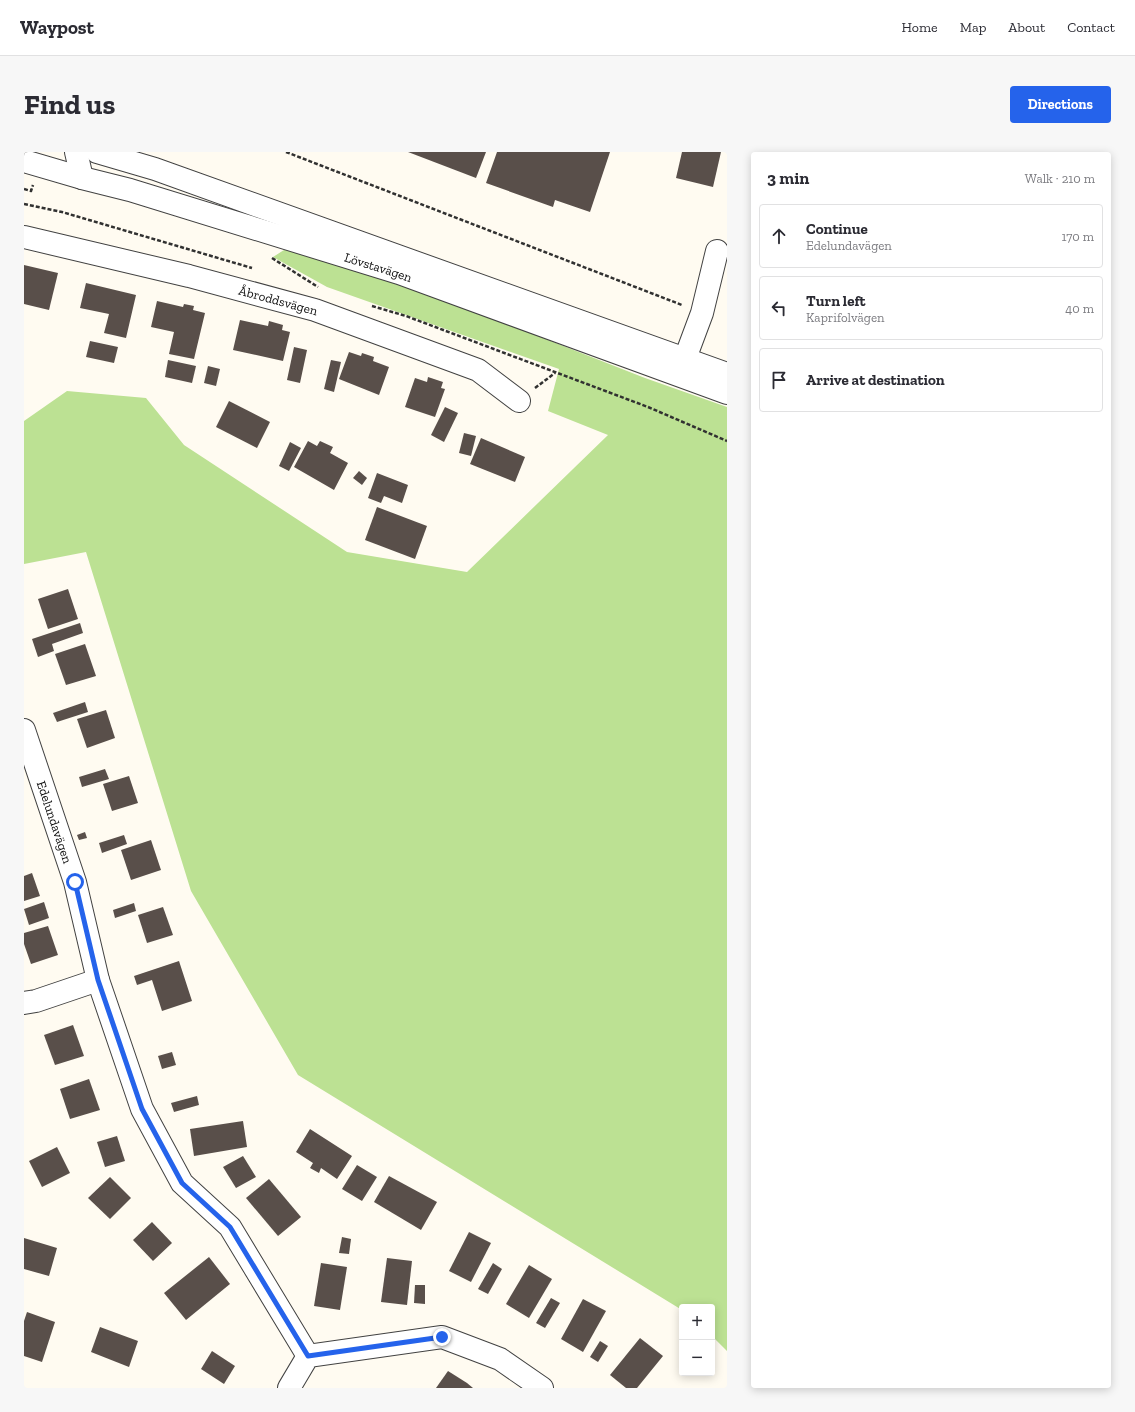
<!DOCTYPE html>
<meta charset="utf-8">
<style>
:root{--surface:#fff;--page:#f7f7f7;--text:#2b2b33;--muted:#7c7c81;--line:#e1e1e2;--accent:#2563eb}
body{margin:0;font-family:"Zilla Slab",serif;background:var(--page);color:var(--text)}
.controls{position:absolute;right:12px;bottom:12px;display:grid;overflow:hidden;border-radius:4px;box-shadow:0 2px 10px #0003}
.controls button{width:36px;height:36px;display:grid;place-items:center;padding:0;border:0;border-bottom:1px solid var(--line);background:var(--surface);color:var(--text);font:20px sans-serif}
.stop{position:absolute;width:12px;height:12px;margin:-9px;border:3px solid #2563eb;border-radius:50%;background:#fff}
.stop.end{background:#2563eb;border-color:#fff;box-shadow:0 1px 4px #0008}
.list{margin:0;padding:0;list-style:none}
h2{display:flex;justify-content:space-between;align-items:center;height:52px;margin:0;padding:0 16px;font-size:17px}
h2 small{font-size:13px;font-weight:400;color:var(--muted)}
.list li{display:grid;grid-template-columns:26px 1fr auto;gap:12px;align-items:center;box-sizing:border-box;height:64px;margin:0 8px 8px;padding:0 8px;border:1px solid var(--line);border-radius:4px}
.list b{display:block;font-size:15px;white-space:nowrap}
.list p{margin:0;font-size:13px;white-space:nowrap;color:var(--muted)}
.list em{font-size:13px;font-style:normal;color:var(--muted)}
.icon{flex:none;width:22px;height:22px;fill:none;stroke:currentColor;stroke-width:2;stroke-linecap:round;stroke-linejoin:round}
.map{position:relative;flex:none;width:703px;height:1236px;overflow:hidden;border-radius:4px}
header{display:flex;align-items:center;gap:24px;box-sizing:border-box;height:56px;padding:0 20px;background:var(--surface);border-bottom:1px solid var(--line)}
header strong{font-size:19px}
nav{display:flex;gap:22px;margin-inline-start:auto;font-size:14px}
.intro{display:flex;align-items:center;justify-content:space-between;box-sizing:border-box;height:96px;padding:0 24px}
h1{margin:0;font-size:28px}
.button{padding:10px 18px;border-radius:4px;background:var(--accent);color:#fff;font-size:14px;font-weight:700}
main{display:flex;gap:24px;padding:0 24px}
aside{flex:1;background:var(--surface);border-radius:4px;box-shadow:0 2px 10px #0003}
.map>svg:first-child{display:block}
</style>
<header>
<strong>Waypost</strong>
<nav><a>Home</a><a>Map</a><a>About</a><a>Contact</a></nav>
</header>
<div class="intro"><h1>Find us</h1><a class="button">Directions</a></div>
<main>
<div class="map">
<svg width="703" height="1236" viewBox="0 0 703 1236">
<rect width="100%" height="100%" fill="#fffbf1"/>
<path fill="#bce193" d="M260 98 285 100 412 144 621 226 703 255V1199L688 1184V1155H658V1158L274 923 167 739 62 400 0 412V269L43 239 122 246 160 293 323 400 443 420 584 283 524 259 535 217 303 135 249 105Z"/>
<g fill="#594f4a">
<path d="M384 0H462L452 26Z"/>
<path d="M473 0H586L566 60 531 48 529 55 462 31Z"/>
<path d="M658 0H697L689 35 652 26Z"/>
<path d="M0 113 34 121 25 158 0 152Z"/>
<path d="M62 131 112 143 102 186 80 181 85 162 56 156Z"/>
<path d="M133 149 159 155 160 152 170 154 169 158 181 161 170 207 145 202 150 180 127 175Z"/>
<path d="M216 168 244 174 245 169 259 173 258 178 266 180 259 209 209 198Z"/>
<path d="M66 189 94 195 90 211 62 205Z"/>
<path d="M270 195 283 198 276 231 263 228Z"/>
<path d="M325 200 337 204 338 201 350 205 349 209 365 215 355 243 315 227Z"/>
<path d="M144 208 172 214 168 231 141 225Z"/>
<path d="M307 208 317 210 310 240 300 237Z"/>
<path d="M184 214 196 217 192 234 180 231Z"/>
<path d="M404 225 419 230 417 236 421 237 411 265 381 255 391 226 403 230Z"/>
<path d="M205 249 246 270 233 296 192 275Z"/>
<path d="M421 255 434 261 420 290 407 283Z"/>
<path d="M440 281 452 284 447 304 435 301Z"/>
<path d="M457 286 501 305 491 330 446 312Z"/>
<path d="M284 289 293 294 296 289 309 295 306 301 324 311 310 338 270 315Z"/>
<path d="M266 290 277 296 265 319 255 314Z"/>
<path d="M335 319 343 326 338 333 329 326Z"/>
<path d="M353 321 384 333 378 351 360 344 357 351 344 346Z"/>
<path d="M353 355 403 374 391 407 341 388Z"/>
<path d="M44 437 54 467 24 477 14 447Z"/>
<path d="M56 471 59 481 28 492 30 499 14 505 8 487Z"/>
<path d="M61 492 72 524 42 533 31 502Z"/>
<path d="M61 550 64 560 33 570 29 561Z"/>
<path d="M82 558 91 586 63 596 53 567Z"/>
<path d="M81 617 85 627 58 635 55 625Z"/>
<path d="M105 624 114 651 88 659 79 632Z"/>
<path d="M61 680 63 686 55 688 53 683Z"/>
<path d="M100 683 103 692 78 701 75 691Z"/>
<path d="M127 688 137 718 107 728 97 698Z"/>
<path d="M8 721 16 744 0 749V724Z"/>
<path d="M20 750 25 766 5 773 0 757Z"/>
<path d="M110 751 112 759 91 766 89 758Z"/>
<path d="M139 755 149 783 123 791 114 763Z"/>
<path d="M24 774 34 803 7 812 0 792V781Z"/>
<path d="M155 809 168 849 138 859 128 828 113 833 110 824Z"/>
<path d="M49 873 60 904 31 913 20 883Z"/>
<path d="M148 900 152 913 138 917 134 904Z"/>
<path d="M65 927 76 958 46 967 36 937Z"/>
<path d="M173 944 175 953 150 960 147 951Z"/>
<path d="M219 969 223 995 170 1004 166 977Z"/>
<path d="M286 977 328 1004 313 1027 297 1016 295 1021 286 1016 289 1011 272 1000Z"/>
<path d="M93 984 101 1009 81 1015 73 990Z"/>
<path d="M33 995 46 1021 18 1035 5 1009Z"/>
<path d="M219 1004 232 1025 212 1036 199 1015Z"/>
<path d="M333 1013 353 1025 338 1049 318 1037Z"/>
<path d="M365 1024 413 1050 397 1078 350 1050Z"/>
<path d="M86 1025 107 1046 86 1067 64 1046Z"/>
<path d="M245 1027 277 1065 254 1084 222 1046Z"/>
<path d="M128 1070 148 1091 129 1109 109 1088Z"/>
<path d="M445 1080 467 1091 447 1130 425 1119Z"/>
<path d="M318 1085 327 1087 325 1102 315 1101Z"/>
<path d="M0 1086 33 1096 25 1124 0 1117Z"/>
<path d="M185 1105 206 1132 162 1168 140 1141Z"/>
<path d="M363 1106 388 1109 383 1153 357 1150Z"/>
<path d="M297 1111 323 1115 316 1158 290 1154Z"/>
<path d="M469 1111 478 1117 464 1142 454 1137Z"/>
<path d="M505 1113 528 1127 505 1166 482 1152Z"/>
<path d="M391 1133H401V1152L390 1151Z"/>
<path d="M527 1146 536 1151 521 1176 512 1171Z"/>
<path d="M559 1147 582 1159 559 1200 537 1187Z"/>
<path d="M3 1160 31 1170 18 1210 0 1204V1169Z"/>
<path d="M76 1175 114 1189 105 1215 67 1200Z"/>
<path d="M616 1186 639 1204 613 1236H602L586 1223Z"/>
<path d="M576 1189 584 1194 574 1210 566 1205Z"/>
<path d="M188 1199 211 1214 200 1232 177 1217Z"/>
<path d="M424 1219 443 1231 449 1236H412Z"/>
</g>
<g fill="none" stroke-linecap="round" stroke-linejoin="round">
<g stroke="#424242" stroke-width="24">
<g id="minor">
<path d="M52 0 58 26"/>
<path d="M73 0 131 17 703 222"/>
<path id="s1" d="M0 9 58 26 106 38 375 121 703 241"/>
<path id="s2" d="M0 85 165 124 291 158 454 218 495 249"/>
<path d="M656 220 678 161 693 99"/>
<path id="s3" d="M0 578 51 730 74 828 118 957 158 1031 206 1075 284 1204"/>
<path d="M0 851 12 849 74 828"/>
<path d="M265 1236 284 1204 418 1185 476 1207 518 1236"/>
</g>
</g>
<g stroke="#313131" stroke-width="2.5" stroke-dasharray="4 2" stroke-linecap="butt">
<path d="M262 0 658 153"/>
<path d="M0 37 7 39 9 33"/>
<path d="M0 52 38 60 228 116"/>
<path d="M248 106 294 135"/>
<path d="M348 154 382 164 624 255 703 289"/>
<path d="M511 236 531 221"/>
</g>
<use href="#minor" stroke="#fff" stroke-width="22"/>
</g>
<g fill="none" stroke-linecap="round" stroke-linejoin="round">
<path stroke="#2563eb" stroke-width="5" d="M51 730 74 828 118 957 158 1031 206 1075 284 1204 418 1185"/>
</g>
<g text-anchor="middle" stroke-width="4" stroke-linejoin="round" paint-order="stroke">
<g font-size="13" fill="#0f0f0f" stroke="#fff">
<text dy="5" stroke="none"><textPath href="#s1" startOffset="370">Lövstavägen</textPath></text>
<text dy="5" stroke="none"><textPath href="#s2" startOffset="262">Åbroddsvägen</textPath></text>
<text dy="5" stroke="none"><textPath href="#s3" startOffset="97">Edelundavägen</textPath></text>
</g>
</g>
</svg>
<div class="controls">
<button>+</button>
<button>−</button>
</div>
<div class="stop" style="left:51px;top:730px"></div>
<div class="stop end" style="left:418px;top:1185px"></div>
</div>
<aside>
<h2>3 min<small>Walk · 210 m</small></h2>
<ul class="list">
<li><svg class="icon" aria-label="ahead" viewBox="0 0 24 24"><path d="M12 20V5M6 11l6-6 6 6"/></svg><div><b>Continue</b><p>Edelundavägen</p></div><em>170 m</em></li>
<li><svg class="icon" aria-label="left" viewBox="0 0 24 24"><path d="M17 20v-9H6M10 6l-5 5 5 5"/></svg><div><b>Turn left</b><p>Kaprifolvägen</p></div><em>40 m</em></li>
<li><svg class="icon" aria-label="arrive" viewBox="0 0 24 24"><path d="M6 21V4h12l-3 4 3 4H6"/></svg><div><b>Arrive at destination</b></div></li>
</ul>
</aside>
</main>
